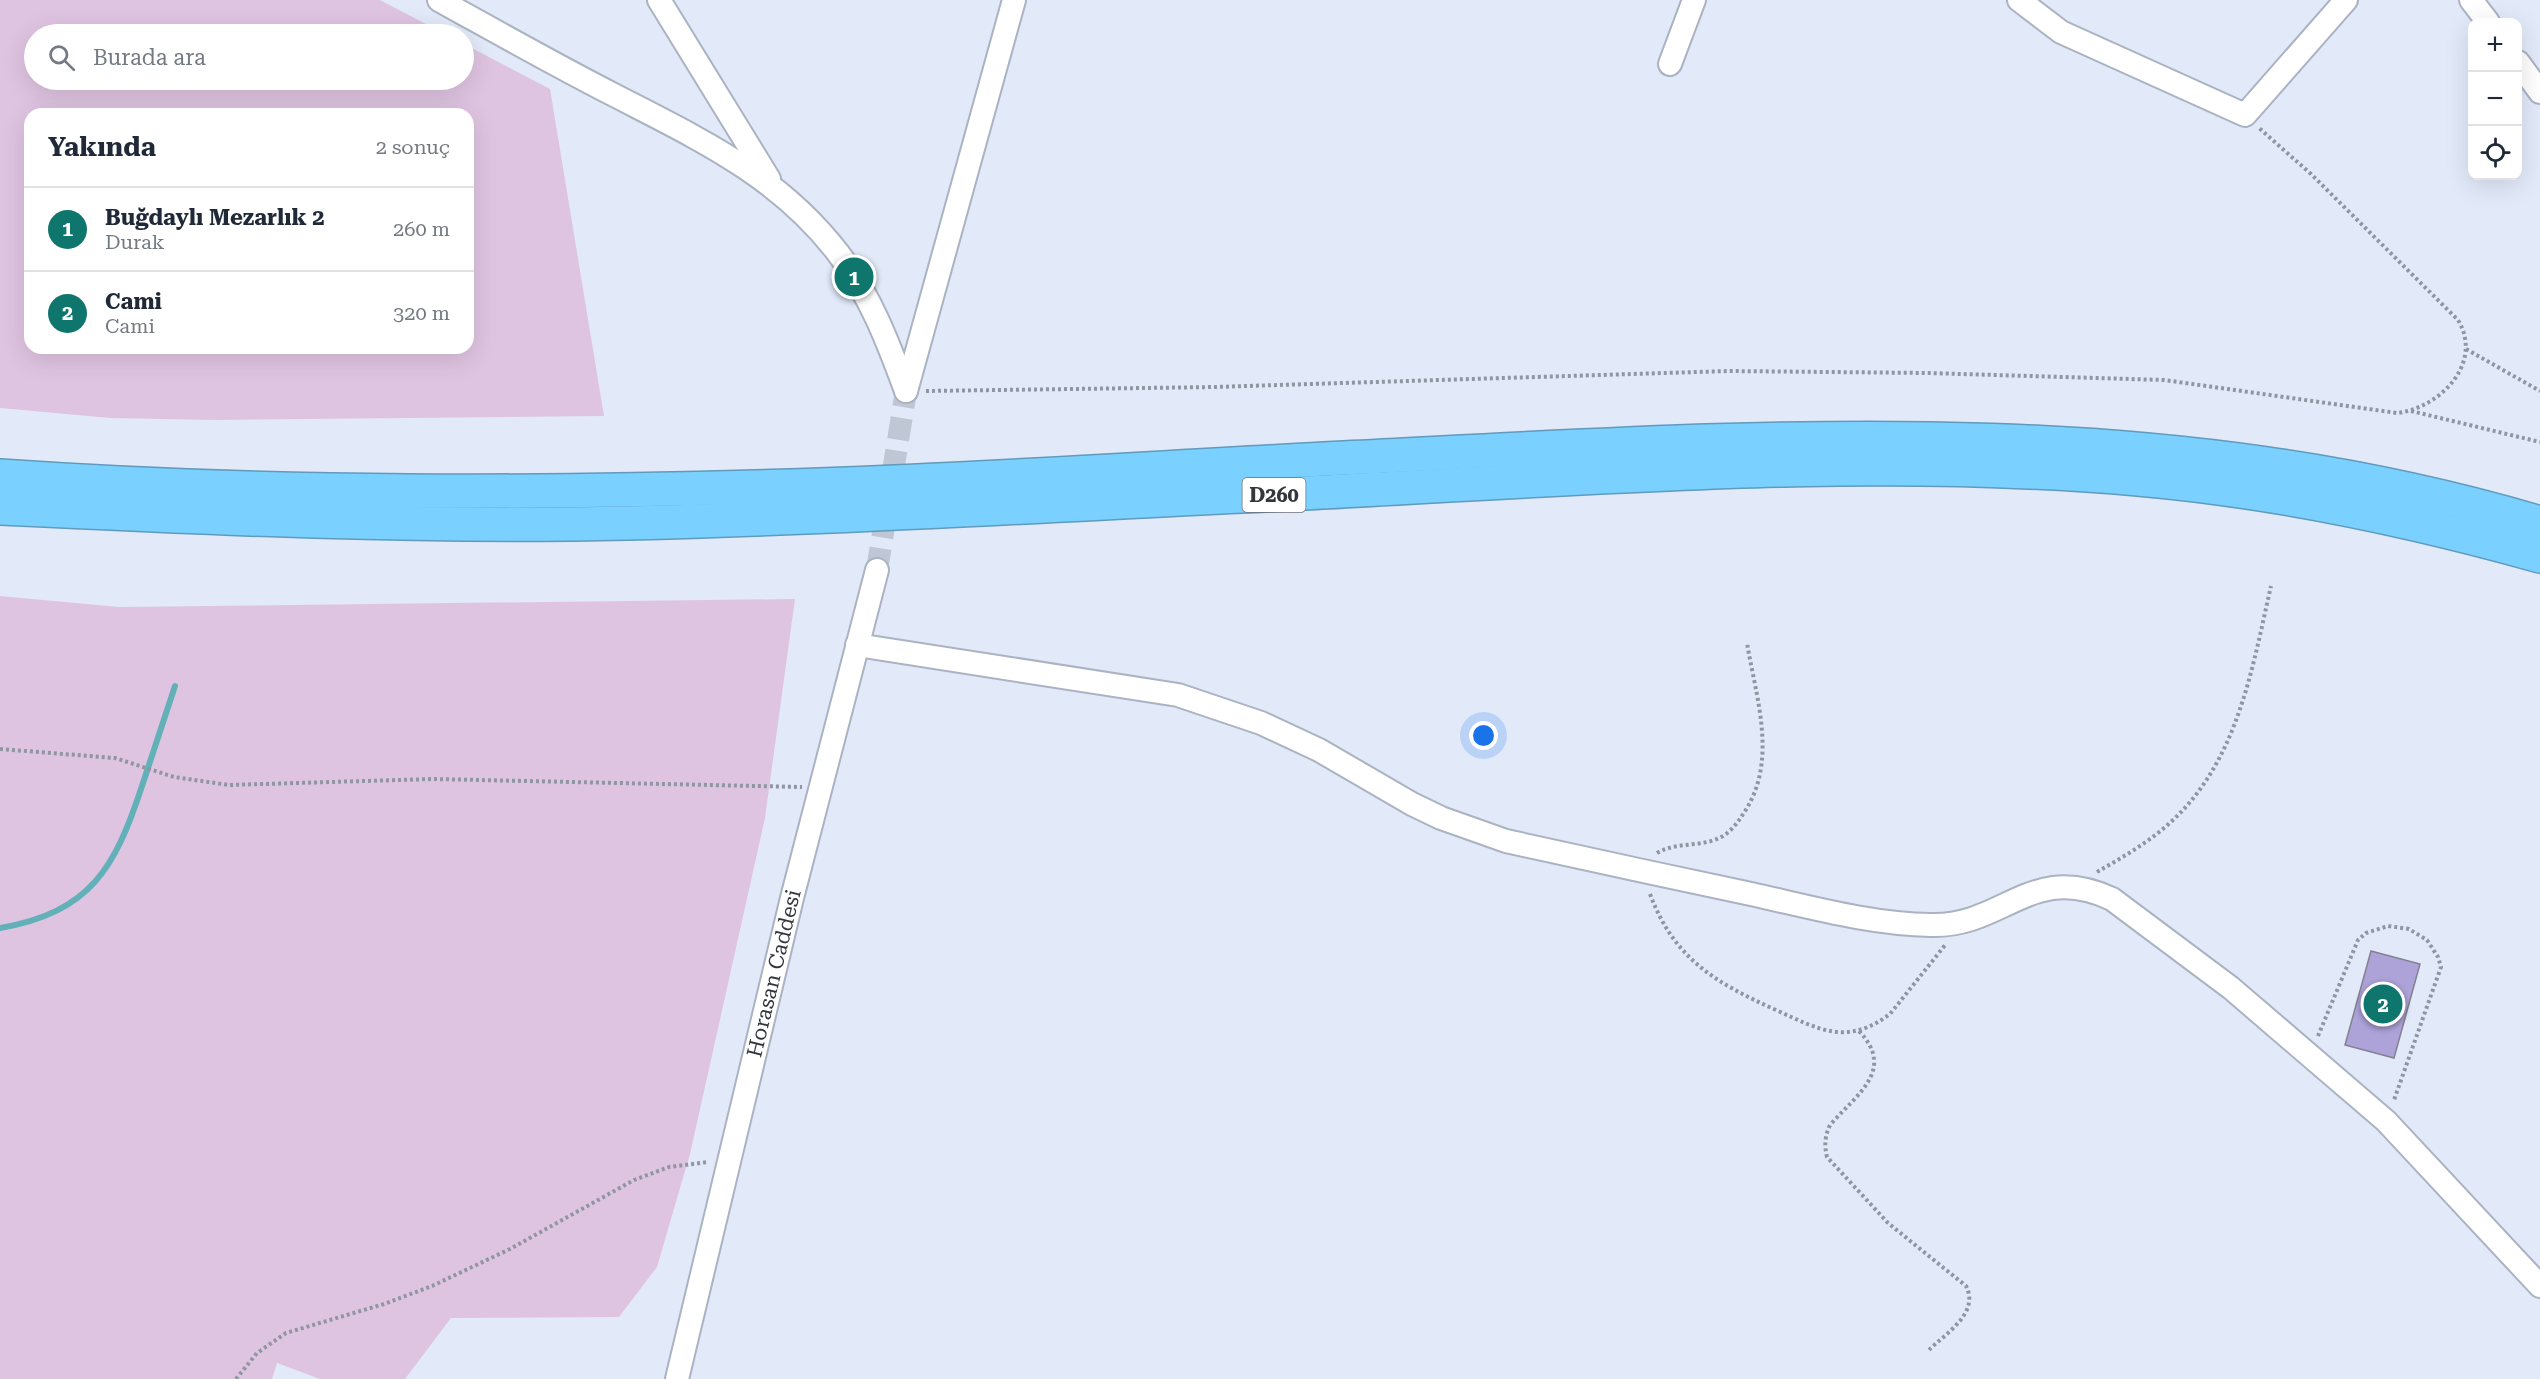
<!DOCTYPE html>
<html lang="tr">
<meta charset="utf-8">
<style>
:root{--surface:#fff;--page:#f2f2f3;--text:#1f2937;--muted:#747a83;--line:#e0e1e3;--accent:#0f766e}
body{margin:0;font-family:"Roboto Serif",serif;background:var(--page);color:var(--text)}
.controls{position:absolute;right:18px;top:18px;display:grid;overflow:hidden;border-radius:12px;box-shadow:0 6px 24px #0002}
.controls button{width:54px;height:54px;display:grid;place-items:center;padding:0;border:0;border-bottom:2px solid var(--line);background:var(--surface);color:var(--text);font:30px sans-serif}
.you{position:absolute;left:1484px;top:736px;width:21px;height:21px;margin:-15px;border:4px solid #fff;border-radius:50%;background:#1a73e8;box-shadow:0 0 0 9px #1a73e833}
.badge{display:grid;place-items:center;width:39px;height:39px;border-radius:50%;background:var(--accent);color:#fff;font-size:20px;font-weight:700}
.pin{position:absolute;translate:-50% -50%;border:3px solid #fff;box-shadow:0 2px 6px #0006}
.list{margin:0;padding:0;list-style:none}
h2{display:flex;justify-content:space-between;align-items:center;height:78px;margin:0;padding:0 24px;font-size:26px}
h2 small{font-size:20px;font-weight:400;color:var(--muted)}
.list li{display:grid;grid-template-columns:39px 1fr auto;gap:18px;align-items:center;box-sizing:border-box;height:84px;padding:0 24px;border-top:2px solid var(--line)}
.list b{display:block;font-size:22px;white-space:nowrap}
.list p{margin:0;font-size:20px;white-space:nowrap;color:var(--muted)}
.list em{font-size:20px;font-style:normal;color:var(--muted)}
.icon{flex:none;width:33px;height:33px;fill:none;stroke:currentColor;stroke-width:2;stroke-linecap:round;stroke-linejoin:round}
.map{position:relative;flex:none;width:2540px;height:1379px;overflow:hidden}
.search{position:absolute;background:var(--surface);box-shadow:0 6px 24px #0002;left:24px;top:24px;width:450px;height:66px;display:flex;align-items:center;gap:15px;box-sizing:border-box;padding:0 21px;border-radius:33px;color:var(--muted);font-size:22px}
.panel{position:absolute;background:var(--surface);box-shadow:0 6px 24px #0002;left:24px;top:108px;width:450px;height:246px;border-radius:18px}
.map>svg:first-child{display:block}
</style>
<div class="map">
<svg width="2540" height="1379" viewBox="0 0 2540 1379">
<rect width="100%" height="100%" fill="#e2eafa"/>
<g fill="#dfc4e1" fill-rule="evenodd">
<path d="M0 0H380L445 34H34V80H464V44L550 89 604 416 216 420 110 418 0 408ZM30 114H468V348H30Z"/>
<path d="M0 596 119 607 795 599 765 818 690 1154 657 1267 619 1317 451 1318 405 1379H320L277 1363 272 1379H0Z"/>
</g>
<g fill="none" stroke-linecap="round" stroke-linejoin="round">
<path stroke="#62b0b8" stroke-width="6" d="M0 928C91 912 115 868 142 786 153 753 164 719 175 686"/>
</g>
<path fill="#aea3d9" stroke="#838090" stroke-width="1.5" d="M2371 951 2420 964 2394 1058 2345 1045Z"/>
<g fill="none" stroke-linecap="round" stroke-linejoin="round">
<path stroke="#bfc6d4" stroke-width="22" stroke-dasharray="22 11" stroke-linecap="butt" d="M877 570 906 391"/>
<g stroke="#abb3c2" stroke-width="26">
<g id="minor">
<path d="M439 0C497 32 555 65 614 95 699 139 778 175 838 253 870 295 888 342 906 391"/>
<path d="M659 0 769 179"/>
<path d="M2019 0 2061 32 2245 115 2346 0"/>
<path d="M2471 0 2488 22"/>
<path d="M2518 62 2540 92"/>
<path d="M1670 64 1694 0"/>
<path d="M906 391 1014 0"/>
<path d="M857 645 1178 695 1261 723 1319 750 1412 804 1441 818 1506 841C1588 859 1669 877 1751 894 1810 907 1870 924 1931 925 2004 927 2032 861 2112 899L2231 988 2386 1121 2540 1286"/>
<path id="s1" d="M677 1379 792 898 877 570"/>
</g>
</g>
<g stroke="#619abb" stroke-width="36">
<g id="highway">
<path d="M0 476C272 495 547 494 820 485 994 479 1169 467 1344 458 1749 438 2145 406 2540 523"/>
<path d="M0 508C209 518 419 528 628 523 832 518 1037 506 1242 496 1540 483 1840 453 2138 479 2274 491 2408 519 2540 556"/>
</g>
</g>
<g stroke="#9096a1" stroke-width="4" stroke-dasharray="3 3" stroke-linecap="butt">
<path d="M2466 349 2540 391"/>
<path d="M926 391 1214 387 1729 371 1928 373 2164 380 2397 413C2440 408 2484 363 2458 320L2311 174 2259 128"/>
<path d="M2411 411 2540 442"/>
<path d="M0 749 115 758 174 777 229 785 433 779 802 787"/>
<path d="M1657 853C1677 841 1703 848 1723 836 1734 829 1740 819 1747 808 1777 757 1756 697 1747 643"/>
<path d="M2097 872C2123 857 2151 841 2173 820 2238 759 2252 669 2271 586"/>
<path d="M1650 894C1674 959 1716 983 1776 1010 1820 1030 1847 1046 1890 1014L1946 944"/>
<path d="M1859 1031C1896 1070 1857 1094 1830 1125 1825 1136 1824 1145 1827 1157L1888 1223 1966 1286C1980 1313 1946 1333 1929 1350"/>
<path d="M2318 1036 2358 940 2366 933 2388 926 2409 929 2427 940 2438 957 2441 967 2394 1100"/>
<path d="M236 1379 257 1353 286 1333 384 1304 432 1286 510 1249 634 1180 669 1167 708 1162"/>
</g>
<use href="#minor" stroke="#fff" stroke-width="22"/>
<use href="#highway" stroke="#7ad0ff" stroke-width="33"/>
</g>
<g text-anchor="middle" stroke-width="5" stroke-linejoin="round" paint-order="stroke">
<rect fill="#fff" stroke="#707276" stroke-width="1.5" x="1242.5" y="478" width="63" height="34" rx="4.5"/>
<g font-size="20" font-weight="bold" fill="#33363c">
<text x="1274" y="502">D260</text>
</g>
<g font-size="21" fill="#33363c" stroke="#fff">
<text dy="7" stroke="none"><textPath href="#s1" startOffset="417">Horasan Caddesi</textPath></text>
</g>
</g>
</svg>
<div class="controls">
<button>+</button>
<button>−</button>
<button><svg class="icon" aria-label="locate" viewBox="0 0 24 24"><circle cx="12" cy="12" r="6"/><path d="M12 2v4M12 18v4M2 12h4M18 12h4"/></svg></button>
</div>
<div class="you"></div>
<div class="pin badge" style="left:854px;top:277px">1</div>
<div class="pin badge" style="left:2383px;top:1004px">2</div>
<div class="search"><svg class="icon" aria-label="search" viewBox="0 0 24 24"><circle cx="10" cy="10" r="6"/><path d="M15 15l6 6"/></svg>Burada ara</div>
<section class="panel">
<h2>Yakında<small>2 sonuç</small></h2>
<ul class="list">
<li><span class="badge">1</span><div><b>Buğdaylı Mezarlık 2</b><p>Durak</p></div><em>260 m</em></li>
<li><span class="badge">2</span><div><b>Cami</b><p>Cami</p></div><em>320 m</em></li>
</ul>
</section>
</div>
